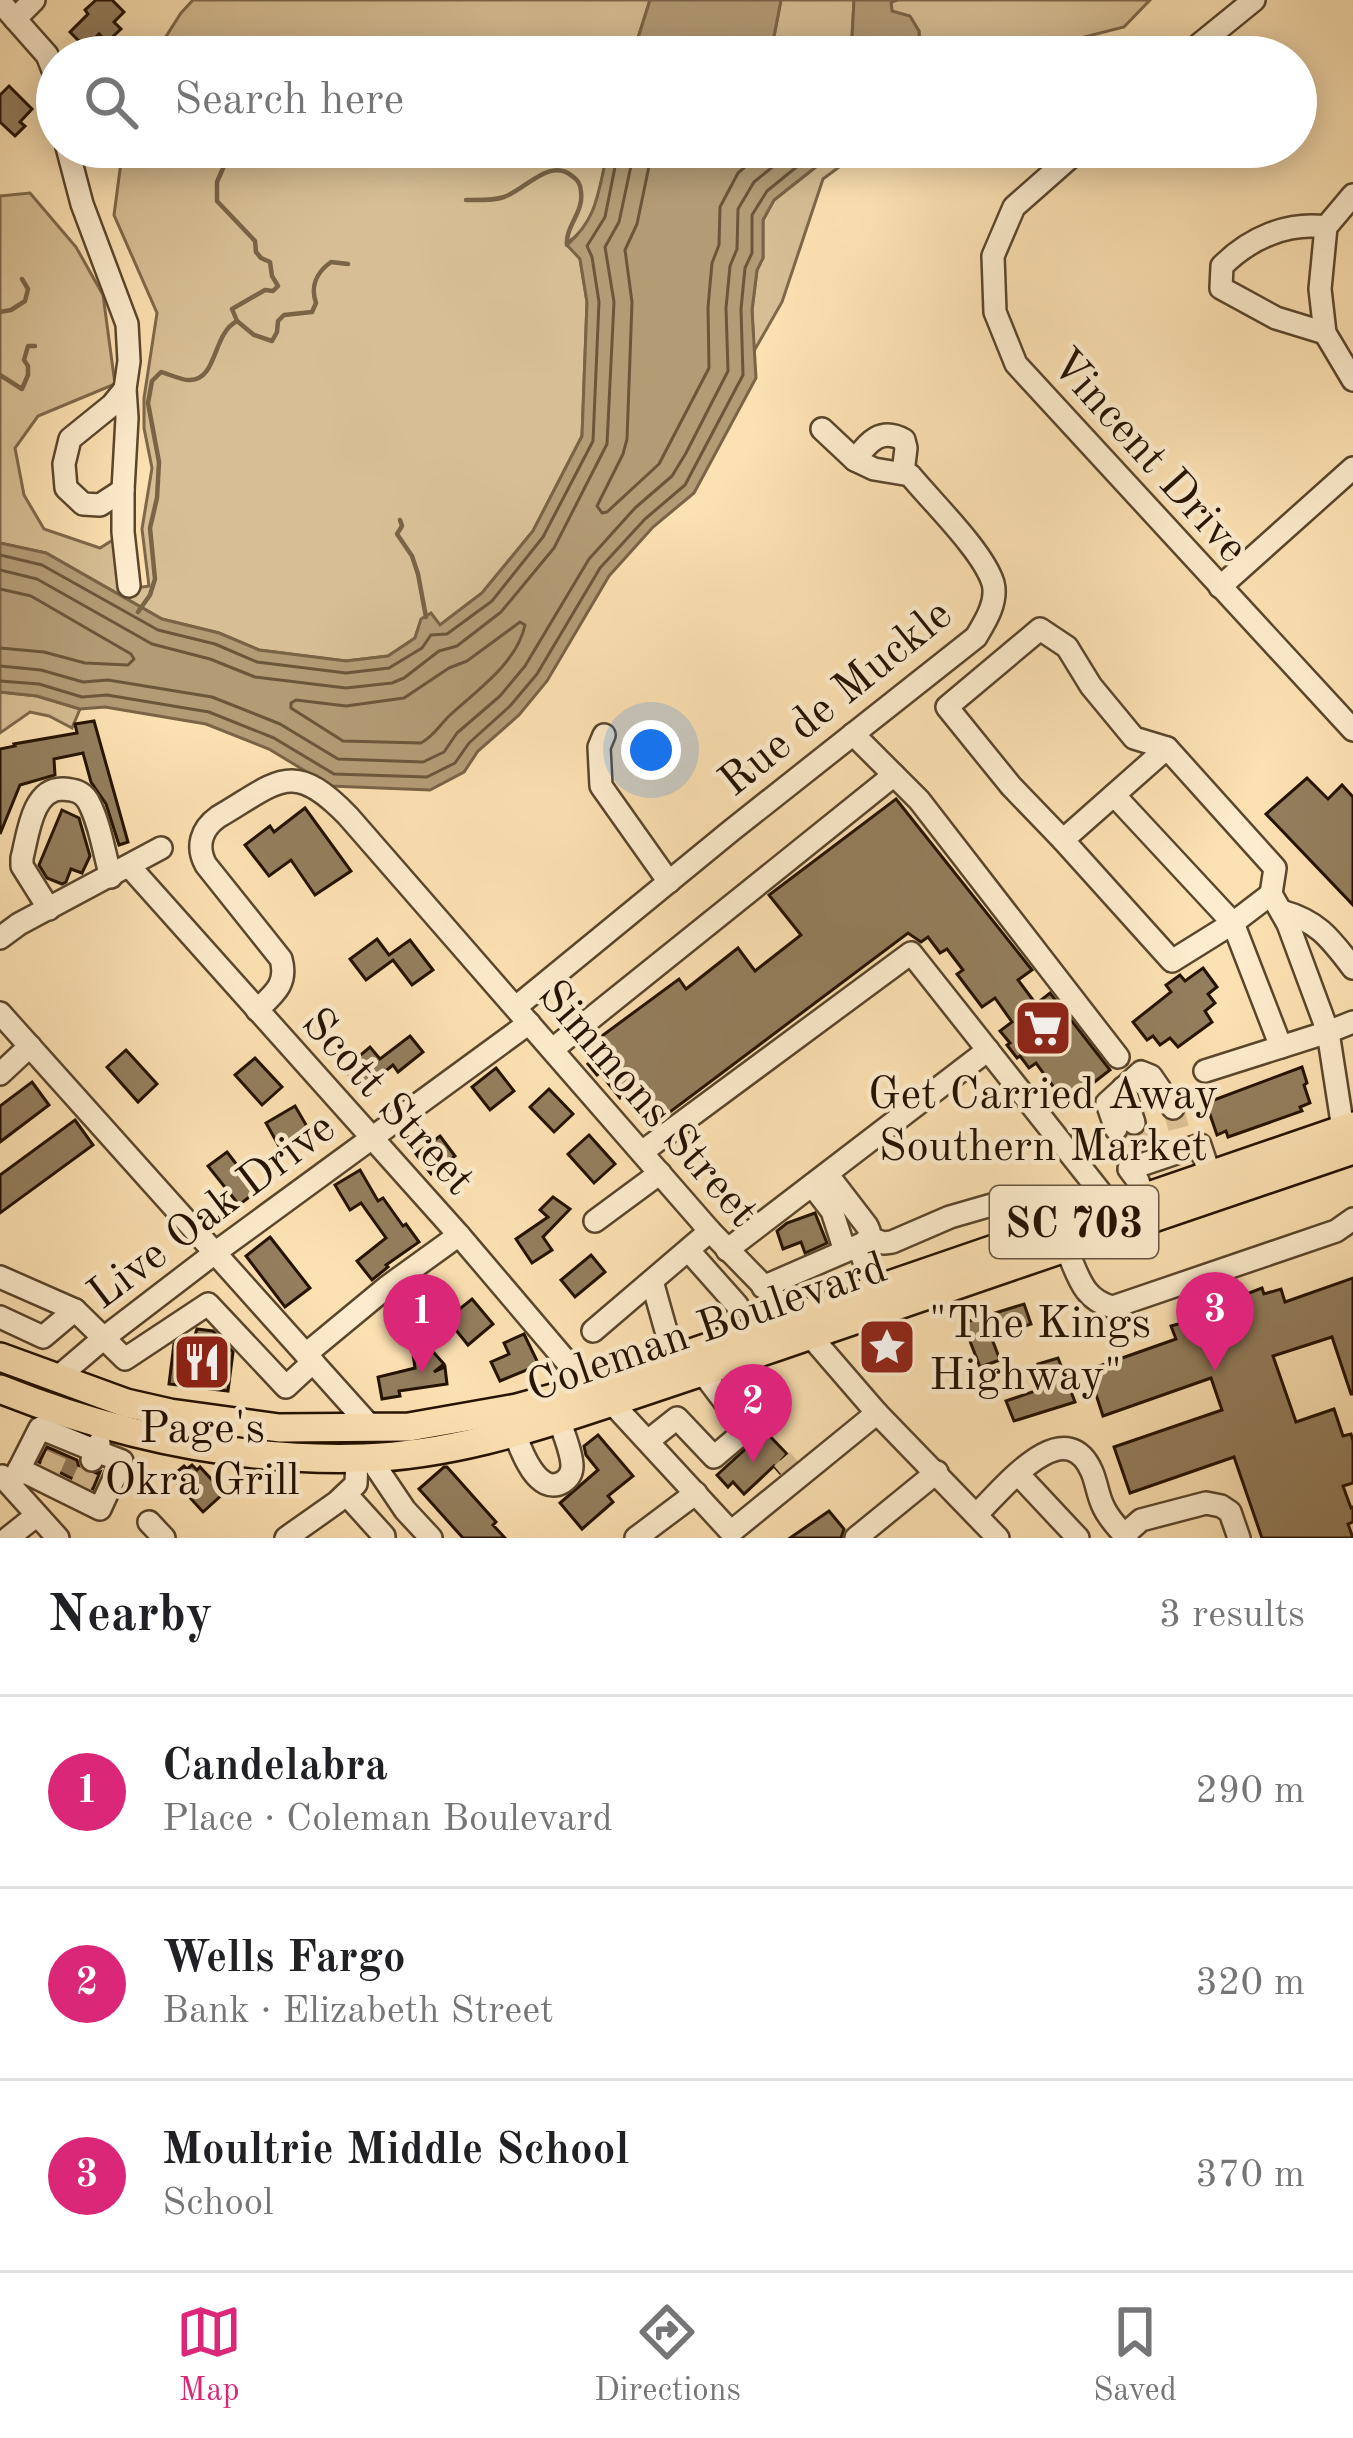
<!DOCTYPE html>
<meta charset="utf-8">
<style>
:root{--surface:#fff;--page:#f6f6f6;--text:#202124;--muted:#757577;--line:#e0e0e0;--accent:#db2777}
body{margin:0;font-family:"Old Standard TT",serif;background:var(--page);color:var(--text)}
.you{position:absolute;left:651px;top:750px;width:42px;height:42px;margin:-30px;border:9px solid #fff;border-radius:50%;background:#1a73e8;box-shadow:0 0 0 18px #1a73e833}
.badge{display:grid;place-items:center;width:78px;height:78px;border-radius:50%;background:var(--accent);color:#fff;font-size:39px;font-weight:700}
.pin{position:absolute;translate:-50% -99px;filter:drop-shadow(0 3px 6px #0008)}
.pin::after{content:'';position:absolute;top:63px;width:42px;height:36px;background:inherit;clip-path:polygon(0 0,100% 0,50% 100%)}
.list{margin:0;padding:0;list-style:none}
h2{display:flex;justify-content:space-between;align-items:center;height:156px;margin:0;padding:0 48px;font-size:51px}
h2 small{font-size:39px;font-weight:400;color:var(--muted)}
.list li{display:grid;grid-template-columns:78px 1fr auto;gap:36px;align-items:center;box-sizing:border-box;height:192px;padding:0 48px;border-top:3px solid var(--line)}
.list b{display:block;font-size:45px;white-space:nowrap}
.list p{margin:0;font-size:39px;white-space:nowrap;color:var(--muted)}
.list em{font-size:39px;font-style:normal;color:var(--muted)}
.icon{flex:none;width:66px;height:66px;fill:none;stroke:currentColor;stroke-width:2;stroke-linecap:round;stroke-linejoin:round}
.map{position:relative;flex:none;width:1353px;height:1538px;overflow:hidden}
.search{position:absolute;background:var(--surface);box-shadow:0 6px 30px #0003;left:36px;right:36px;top:36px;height:132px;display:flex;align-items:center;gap:30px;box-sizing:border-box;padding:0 42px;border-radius:66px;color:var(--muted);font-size:45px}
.sheet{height:732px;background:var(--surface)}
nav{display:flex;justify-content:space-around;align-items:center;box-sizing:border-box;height:168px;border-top:3px solid var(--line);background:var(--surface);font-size:33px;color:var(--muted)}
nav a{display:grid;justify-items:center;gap:6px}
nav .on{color:var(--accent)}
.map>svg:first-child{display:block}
</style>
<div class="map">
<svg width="1353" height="1538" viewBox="0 0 1353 1538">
<rect width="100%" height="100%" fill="#fce1b2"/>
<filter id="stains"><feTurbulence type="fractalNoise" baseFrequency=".00167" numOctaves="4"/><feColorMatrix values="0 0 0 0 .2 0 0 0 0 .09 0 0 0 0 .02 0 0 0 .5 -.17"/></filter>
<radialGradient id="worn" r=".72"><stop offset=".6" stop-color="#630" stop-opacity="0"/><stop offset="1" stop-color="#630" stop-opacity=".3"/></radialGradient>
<g fill="#d7be94" stroke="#7e684a" stroke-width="3">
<path d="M193 0H650L632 57H153L181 13Z"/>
<path d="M781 0H854L851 57H770Z"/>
<path d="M897 0H1150L1124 27 1057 44 1026 57H920L919 31 892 11 891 2Z"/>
<path d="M123 147H609C600 180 599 223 568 242L580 259 587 302 582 436 533 531 482 593 440 625 421 620 415 638 388 656 346 661 259 650 219 633 162 619 46 553 0 543V196L30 193 76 247 103 295 115 384 38 416 15 448 24 495 44 529 100 548 116 538 124 590 149 586 142 529 152 468 144 428V398L157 313 114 215Z"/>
<path d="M841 147H866L823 179 782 302 754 351 752 310 757 270 763 258V220L774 200Z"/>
<path d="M0 692 37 696 80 709 72 728 49 716 30 712 0 733Z"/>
</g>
<g fill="#b39b75" stroke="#7a6446" stroke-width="3">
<path d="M650 0H781L770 57H632Z"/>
<path d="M854 0H897L891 2 892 11 910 16 919 31 920 57H851Z"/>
<path d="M609 147H841L774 200 763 220V258L757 270 752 310 756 378 694 493 653 527 609 576 547 681 519 715 478 751 464 772 430 790 330 786 269 749 206 724 105 707 80 709 37 696 0 692V543L46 553 162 619 219 633 259 650 346 661 388 656 415 638 421 619 431 613 440 625 482 593 533 531 582 436 587 302 580 259 567 245C600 216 598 188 609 147Z"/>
</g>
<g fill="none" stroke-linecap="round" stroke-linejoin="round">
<g stroke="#6c563a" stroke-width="3">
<path d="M653 147 637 224 625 250 632 302 627 439 623 454 597 506 602 513 607 512 659 464 709 368 708 307 712 263 719 245 720 207 738 173 768 147"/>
<path d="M0 555 42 565 158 630 215 644 257 662 346 673 389 668 422 648 431 635 447 634 492 601 543 537 593 441 599 302 592 257 587 246 605 217 619 147"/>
<path d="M0 570 37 579 152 644 210 659 255 677 346 688 392 683 404 678 439 651 457 646 501 612 554 548 607 444 614 302 605 247 619 222 635 147"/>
<path d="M0 589 31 596 131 654 134 659 128 665 85 663 44 652 0 648"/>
<path d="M520 622 525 625C517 663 477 690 449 716 439 726 434 736 421 743L343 741 291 708V703L296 700 346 706 404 698 449 668 467 661Z"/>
<path d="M0 666 41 670 83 682 108 680 212 697 280 724 338 759 423 762 444 752 457 733 500 696 525 666 589 559 635 508 672 476 686 453 728 371 726 308 730 266 737 249 738 209 754 182 797 147"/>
<path d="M0 681 39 684 82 697 107 695 209 712 274 738 334 774 427 777 455 763 469 743 510 706 537 674 600 568 645 519 685 485 743 375 741 309 745 268 752 253V215L767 191 821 147"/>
</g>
<g stroke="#7a6446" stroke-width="4.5">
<path d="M466 200C479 200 492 201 504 197 525 190 550 157 572 176 577 179 581 185 581 192 584 212 565 227 567 245"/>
<path d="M0 312 11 310 25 301 28 289 22 279"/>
<path d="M237 321 254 335 272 341 277 332 278 321 284 315 312 312 316 303C310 286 317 272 331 262L348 264"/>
<path d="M0 375 22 389 28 375V366L24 360 28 346H35"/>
<path d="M400 520 402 526 397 534 412 556 418 574 426 617"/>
<path d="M138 612 150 595 155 579 150 528 157 498 159 462 148 403 152 381 161 372C169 374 183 381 190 380 218 379 212 334 237 321L232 309 265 290 273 291 278 286 272 276 270 262 261 258 256 252 255 241 217 201V182L231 150"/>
</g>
</g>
<g fill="#947e5d" stroke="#241200" stroke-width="3">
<path d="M96 0H112L124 12 114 22 121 29 107 42 99 34 86 48 70 32 88 14 85 10Z"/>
<path d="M9 86 32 109 20 122 25 126 15 136 0 122V95Z"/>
<path d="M94 721 128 842 119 845 106 804 91 782 83 753 54 759 55 775 20 785 0 834V749L15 746 14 744 77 733 75 724Z"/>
<path d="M1307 778 1328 799 1342 785 1353 797V905L1266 814Z"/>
<path d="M896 799 1032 970 1018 980 1036 1004 1050 993 1110 1070 1066 1104 1036 1063 1029 1068 1020 1056 1017 1058 1007 1045 1010 1043 1000 1031 1012 1022 995 998 982 1007 957 974 963 970 947 949 940 953 928 937 921 942 908 933 662 1118 637 1086 620 1098 600 1073 597 1075 588 1064 600 1055 591 1044 679 979 686 989 738 948 755 971 801 935 769 895Z"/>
<path d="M305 808 351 871 315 895 291 860 269 876 245 845 270 826 274 832Z"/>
<path d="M62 810 79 818 90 856 82 873 71 869 66 882 62 884 47 878 39 865Z"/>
<path d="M377 939 389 955 410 940 433 970 412 985 393 960 366 980 350 959Z"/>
<path d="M1203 968 1217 987 1208 994 1215 1003 1205 1011 1212 1022 1178 1047 1170 1038 1160 1045 1153 1036 1147 1040 1133 1022 1171 992 1166 985 1180 975 1185 981Z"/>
<path d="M410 1036 423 1052 398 1072 393 1065 362 1090 344 1069 370 1047 380 1059Z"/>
<path d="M126 1050 157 1084 138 1102 107 1067Z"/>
<path d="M255 1058 282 1087 262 1105 235 1075Z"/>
<path d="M1302 1067 1307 1083 1304 1085 1310 1103 1300 1107 1302 1111 1228 1137 1226 1131 1217 1135 1206 1103Z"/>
<path d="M496 1068 514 1091 490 1110 472 1087Z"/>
<path d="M32 1082 49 1105 0 1142V1106Z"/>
<path d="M549 1089 573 1114 554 1132 530 1107Z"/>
<path d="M295 1106 309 1130 280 1148 266 1123Z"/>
<path d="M75 1120 93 1145 0 1213V1175Z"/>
<path d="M589 1135 615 1164 594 1183 568 1154Z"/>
<path d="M440 1136 455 1156 431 1174 416 1154Z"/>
<path d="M227 1152 257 1191 239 1205 208 1166Z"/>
<path d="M360 1170 378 1201 383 1198 403 1226 406 1224 419 1242 386 1265 388 1267 372 1280 357 1261 386 1238 361 1203 350 1210 335 1185Z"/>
<path d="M553 1197 570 1209 543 1237 552 1250 532 1263 516 1239 548 1217 540 1210Z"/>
<path d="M815 1213 827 1243 805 1253 801 1242 783 1249 777 1231 787 1223Z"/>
<path d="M270 1237 310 1288 285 1307 246 1256Z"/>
<path d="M591 1255 605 1272 575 1297 561 1280Z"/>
<path d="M1353 1278V1394H1351L1332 1337 1273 1356 1296 1422 1334 1409 1343 1436 1351 1434 1353 1441V1483L1343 1486 1351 1508 1353 1507V1522L1348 1524 1353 1538H1262L1234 1457 1130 1493 1114 1447 1222 1410 1211 1378 1103 1416 1088 1370 1176 1339 1171 1326 1189 1321 1186 1314 1204 1308 1200 1299 1221 1291 1241 1285 1244 1295 1262 1288 1264 1294 1281 1289 1285 1302Z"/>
<path d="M472 1299 493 1324 468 1345 447 1319Z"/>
<path d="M1024 1304 1031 1324 994 1336 992 1339 1000 1360 980 1367 963 1323Z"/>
<path d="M197 1329 213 1331 233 1352 228 1391 169 1384 174 1344 186 1337 194 1338Z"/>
<path d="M524 1334 539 1365 500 1381 491 1362 509 1354 504 1343Z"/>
<path d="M427 1345 444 1364 434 1372 445 1367 447 1384 399 1391 400 1396 382 1399 378 1377 415 1368 412 1347Z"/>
<path d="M1058 1358 1075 1402 1014 1421 1006 1401 1044 1388 1046 1386 1038 1364Z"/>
<path d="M765 1431 787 1454 782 1460 791 1464 780 1473 774 1466 744 1494 733 1482 728 1487 717 1475Z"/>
<path d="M598 1435 633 1476 608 1496 613 1502 582 1529 560 1503 598 1470 586 1455 584 1446Z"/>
<path d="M47 1447 77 1460 79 1468 85 1473 92 1475 100 1472 93 1489 39 1462Z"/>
<path d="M192 1465 197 1470 200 1467 224 1493 203 1512 171 1477 184 1466 187 1469Z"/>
<path d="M444 1467H447L496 1522 493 1525 505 1538H463L419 1489Z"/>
<path d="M829 1511 844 1529 841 1538H790Z"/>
</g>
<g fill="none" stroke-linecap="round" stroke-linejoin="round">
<g stroke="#dcc297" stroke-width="21" stroke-dasharray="21 10" stroke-linecap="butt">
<path d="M1173 1108 1180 1133"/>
<path d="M1134 1123 1142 1147"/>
<path d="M1116 1129 1124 1154"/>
<path d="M48 1474 61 1444"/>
<path d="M781 1474 797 1460"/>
<path d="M79 1490 92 1460"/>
</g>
<g stroke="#5a462c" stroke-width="26">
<g id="minor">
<path d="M0 2 47 55 57 80"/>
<path d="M15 19 34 0"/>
<path d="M1184 57 1254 0"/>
<path d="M67 147 82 204 127 324 129 361 125 389 127 418 123 490V532L129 586"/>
<path d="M1082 147 1014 207 993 256 995 312 1016 364 1353 730"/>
<path d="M1353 195 1326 227 1320 289 1325 333 1353 380"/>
<path d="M1325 333 1276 318 1221 288 1222 266C1250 238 1287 222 1326 227"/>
<path d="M855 460C868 442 881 427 904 440L906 448 903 473"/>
<path d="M123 490 100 505 83 504 66 488 64 464 70 439 112 405 125 389"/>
<path d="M1220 587 1353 468"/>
<path d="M853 734 919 800 1118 1057"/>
<path d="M604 735 599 747 601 786 669 882"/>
<path d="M1114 795 1233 923 1271 894"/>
<path d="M1063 840 1011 786 947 707 1040 629 1067 647 1091 686 1134 738 1167 748"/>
<path d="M130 867 459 1235 589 1388"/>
<path d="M49 909 22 866V858C28 835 32 788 63 789 74 790 82 791 88 801 100 823 104 853 111 877"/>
<path d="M1281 911C1318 921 1330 938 1353 968"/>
<path d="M0 938 19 924 161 848"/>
<path d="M516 1007 732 830 976 637C985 622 998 602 993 583 983 551 932 502 910 475L874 469 855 460 822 429"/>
<path d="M257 1010C274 994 288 984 281 959L206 865C196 847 201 829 218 817 278 782 292 758 348 816L710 1231 794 1317 877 1413 998 1538"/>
<path d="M0 1013 371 1427"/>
<path d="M1281 1047 1233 923 1172 961 1063 840 1167 748 1275 868 1271 894 1288 924 1328 1032 1353 1022"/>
<path d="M553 1049 894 775"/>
<path d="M1205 1071 1328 1032 1343 1129"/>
<path d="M0 1074 30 1046"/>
<path d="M1123 1088 1134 1123"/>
<path d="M1116 1129 1107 1103 1141 1072 1151 1076 1173 1108"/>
<path d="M642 1152 911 953 1113 1208"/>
<path d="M812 1185 832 1211 845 1251"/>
<path d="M1144 1198 1138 1181 1129 1169 1200 1145 1210 1175"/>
<path d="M595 1221 660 1173"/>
<path d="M869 1238 884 1243 892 1242 950 1217 1002 1202C1014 1208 1017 1227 1022 1239"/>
<path d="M858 1246 875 1289"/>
<path d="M1066 1248C1078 1274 1082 1300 1113 1307L1336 1231 1353 1219"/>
<path d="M727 1250 988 1050"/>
<path d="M689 1251 737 1305"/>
<path d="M0 1277 75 1310 125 1359 208 1304 286 1387 313 1362"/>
<path d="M652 1281 674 1359"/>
<path d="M763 1287 862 1244C869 1238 872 1235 867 1226L827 1174"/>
<path d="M0 1317 43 1337 75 1310"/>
<path d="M593 1331 710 1231"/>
<path d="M306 1354 387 1287 459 1235"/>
<path d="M57 1378 105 1337 216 1252 529 1023"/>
<path d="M611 1402 731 1532 877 1413"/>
<path d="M515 1434C521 1451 538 1497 563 1482 569 1478 572 1473 572 1466 572 1452 563 1433 559 1419"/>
<path d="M648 1441 677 1418 714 1457 746 1430 702 1372"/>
<path d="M370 1458 405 1510 431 1538"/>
<path d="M19 1469 100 1509 122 1461 96 1451 92 1460"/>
<path d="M1018 1474 1078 1538"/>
<path d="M2 1476 58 1538"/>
<path d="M11 1485 40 1428 96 1451 99 1443"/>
<path d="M346 1494 384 1536"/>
<path d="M977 1514C1002 1490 1065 1409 1092 1472 1097 1484 1098 1497 1104 1508 1109 1519 1119 1529 1127 1538"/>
<path d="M149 1522 164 1538"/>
<path d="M1124 1535 1141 1520 1206 1503 1221 1506 1230 1512 1239 1538"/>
<path d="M8 1538 37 1515"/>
<path d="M286 1538 337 1502 356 1484 357 1458"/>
<path d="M636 1538 696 1493"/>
<path d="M856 1538 937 1472"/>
</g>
</g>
<g stroke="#241200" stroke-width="32">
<g id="major">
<path d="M0 1357 126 1403 170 1413 279 1428 409 1427 517 1408 589 1388 1353 1126"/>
<path d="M0 1389C115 1435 239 1462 364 1458 447 1455 525 1431 603 1405 661 1386 718 1366 776 1347 968 1281 1161 1215 1353 1150"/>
</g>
</g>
<use href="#minor" stroke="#fdeccd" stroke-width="21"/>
<use href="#major" stroke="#fce1b2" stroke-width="27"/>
</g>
<defs>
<g id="supermarket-square" transform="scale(3)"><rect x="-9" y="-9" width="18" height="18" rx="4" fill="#8f2418" stroke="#fdeccd"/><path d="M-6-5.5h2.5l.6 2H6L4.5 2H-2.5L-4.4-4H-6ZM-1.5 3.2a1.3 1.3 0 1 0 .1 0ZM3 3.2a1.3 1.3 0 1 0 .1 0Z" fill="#fff"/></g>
<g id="sight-square" transform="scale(3)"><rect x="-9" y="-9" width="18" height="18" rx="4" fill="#8f2418" stroke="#fdeccd"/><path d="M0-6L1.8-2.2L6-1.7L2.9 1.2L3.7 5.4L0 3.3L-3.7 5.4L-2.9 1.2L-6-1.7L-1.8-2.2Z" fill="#fff"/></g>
<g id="restaurant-square" transform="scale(3)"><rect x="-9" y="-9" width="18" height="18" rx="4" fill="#8f2418" stroke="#fdeccd"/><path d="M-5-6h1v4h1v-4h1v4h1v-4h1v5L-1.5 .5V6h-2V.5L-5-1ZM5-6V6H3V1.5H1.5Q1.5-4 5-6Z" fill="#fff"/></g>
</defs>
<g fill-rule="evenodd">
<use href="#supermarket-square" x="1043" y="1028"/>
<use href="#sight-square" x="887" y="1347"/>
<use href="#restaurant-square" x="202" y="1362"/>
</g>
<g text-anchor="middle" stroke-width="9" stroke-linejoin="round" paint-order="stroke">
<rect fill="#fdeccd" stroke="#65533e" stroke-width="3" x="990" y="1186" width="168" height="72" rx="9"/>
<g font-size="42" font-weight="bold" fill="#241200">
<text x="1074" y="1237">SC 703</text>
</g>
<g font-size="45" fill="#241200" stroke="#fdeccd">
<text transform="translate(1151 454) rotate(48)" y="16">Vincent Drive</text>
<text transform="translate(834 696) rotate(-39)" y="16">Rue de Muckle</text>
<text transform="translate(390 1100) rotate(48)" y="16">Scott Street</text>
<text transform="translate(650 1102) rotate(49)" y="16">Simmons Street</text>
<text transform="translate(210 1209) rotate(-37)" y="16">Live Oak Drive</text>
<text transform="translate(706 1325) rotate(-19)" y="16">Coleman Boulevard</text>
</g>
<g font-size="45" fill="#241200" stroke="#fdeccd">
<text x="1043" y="1108">Get Carried Away<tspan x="1043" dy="52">Southern Market</tspan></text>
<text x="929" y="1337" text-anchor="start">"The Kings<tspan x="929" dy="52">Highway"</tspan></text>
<text x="202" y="1442">Page's<tspan x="202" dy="52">Okra Grill</tspan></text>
</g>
</g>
<rect width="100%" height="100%" filter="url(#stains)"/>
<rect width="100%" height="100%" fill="url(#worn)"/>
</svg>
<div class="you"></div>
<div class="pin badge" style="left:422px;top:1373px">1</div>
<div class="pin badge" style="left:753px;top:1463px">2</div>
<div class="pin badge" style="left:1215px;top:1371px">3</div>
<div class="search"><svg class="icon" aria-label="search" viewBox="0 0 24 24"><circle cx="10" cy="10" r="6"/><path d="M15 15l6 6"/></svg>Search here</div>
</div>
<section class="sheet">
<h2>Nearby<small>3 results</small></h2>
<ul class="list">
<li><span class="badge">1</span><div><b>Candelabra</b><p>Place · Coleman Boulevard</p></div><em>290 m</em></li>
<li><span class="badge">2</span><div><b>Wells Fargo</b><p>Bank · Elizabeth Street</p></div><em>320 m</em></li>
<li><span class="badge">3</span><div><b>Moultrie Middle School</b><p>School</p></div><em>370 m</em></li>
</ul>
</section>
<nav>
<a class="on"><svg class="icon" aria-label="map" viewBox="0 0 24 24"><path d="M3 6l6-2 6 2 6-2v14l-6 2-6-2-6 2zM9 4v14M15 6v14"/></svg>Map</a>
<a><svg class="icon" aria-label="directions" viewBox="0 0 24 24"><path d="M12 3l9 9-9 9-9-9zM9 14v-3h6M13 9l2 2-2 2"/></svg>Directions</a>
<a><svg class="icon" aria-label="saved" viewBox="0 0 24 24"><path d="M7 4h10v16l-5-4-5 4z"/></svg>Saved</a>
</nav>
